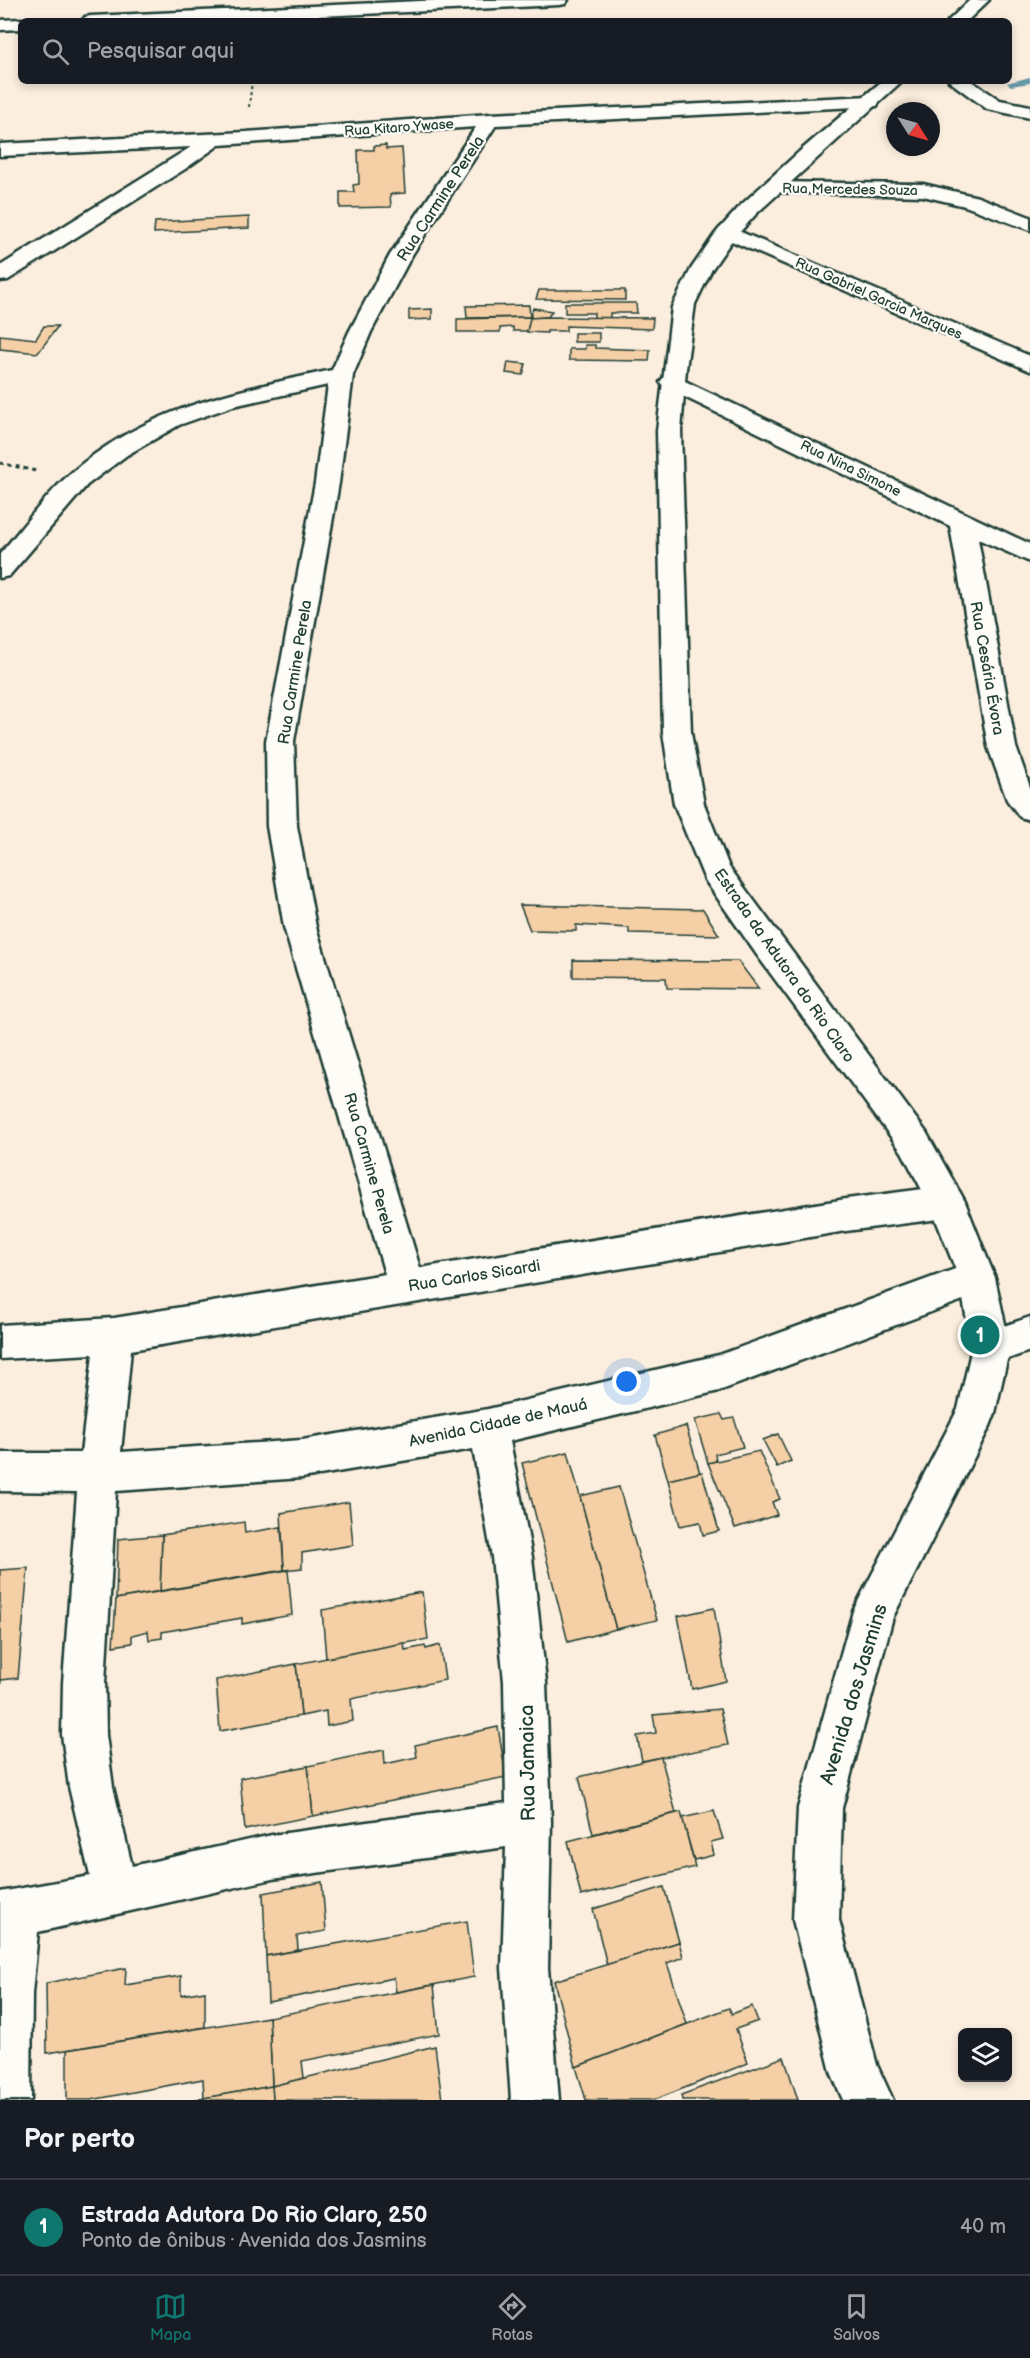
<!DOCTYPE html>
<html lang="pt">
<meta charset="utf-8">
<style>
:root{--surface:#171b24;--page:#242831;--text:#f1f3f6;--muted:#9ea1a6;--line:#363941;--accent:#0f766e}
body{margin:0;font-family:"Balsamiq Sans",sans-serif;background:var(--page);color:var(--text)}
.controls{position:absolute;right:18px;bottom:18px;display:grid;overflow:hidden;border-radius:9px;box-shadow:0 3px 9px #0003}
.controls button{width:54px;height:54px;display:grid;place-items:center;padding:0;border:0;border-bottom:2px solid var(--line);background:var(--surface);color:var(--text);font:30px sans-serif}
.compass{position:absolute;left:886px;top:102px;width:54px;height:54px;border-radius:50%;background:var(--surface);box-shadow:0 3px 9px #0003;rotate:127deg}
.you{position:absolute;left:627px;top:1382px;width:21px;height:21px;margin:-15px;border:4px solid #fff;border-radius:50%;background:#1a73e8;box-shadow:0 0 0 9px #1a73e833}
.badge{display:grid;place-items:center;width:39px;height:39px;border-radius:50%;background:var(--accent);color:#fff;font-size:20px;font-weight:700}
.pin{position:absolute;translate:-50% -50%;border:3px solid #fff;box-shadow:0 2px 6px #0006}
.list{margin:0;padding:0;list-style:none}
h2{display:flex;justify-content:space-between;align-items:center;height:78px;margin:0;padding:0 24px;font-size:26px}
h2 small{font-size:20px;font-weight:400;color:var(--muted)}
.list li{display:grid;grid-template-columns:39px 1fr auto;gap:18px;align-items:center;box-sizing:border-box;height:96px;padding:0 24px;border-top:2px solid var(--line)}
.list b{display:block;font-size:22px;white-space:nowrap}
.list p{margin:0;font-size:20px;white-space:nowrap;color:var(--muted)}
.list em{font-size:20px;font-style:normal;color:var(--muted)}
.icon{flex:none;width:33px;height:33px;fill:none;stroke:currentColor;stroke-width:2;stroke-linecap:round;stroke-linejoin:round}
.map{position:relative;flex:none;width:1030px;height:2100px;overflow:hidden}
.search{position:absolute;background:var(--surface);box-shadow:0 3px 9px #0003;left:18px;right:18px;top:18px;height:66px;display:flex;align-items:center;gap:15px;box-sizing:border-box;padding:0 21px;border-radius:9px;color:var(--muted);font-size:22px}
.sheet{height:174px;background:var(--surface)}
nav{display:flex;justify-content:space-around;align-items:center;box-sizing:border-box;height:84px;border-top:2px solid var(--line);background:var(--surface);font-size:16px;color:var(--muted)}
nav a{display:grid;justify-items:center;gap:3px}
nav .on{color:var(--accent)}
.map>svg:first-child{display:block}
</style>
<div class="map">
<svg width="1030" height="2100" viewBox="0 0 1030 2100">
<rect width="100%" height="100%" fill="#fbeede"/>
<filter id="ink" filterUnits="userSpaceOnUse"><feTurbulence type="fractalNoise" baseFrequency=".0167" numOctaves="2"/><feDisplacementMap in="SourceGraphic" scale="12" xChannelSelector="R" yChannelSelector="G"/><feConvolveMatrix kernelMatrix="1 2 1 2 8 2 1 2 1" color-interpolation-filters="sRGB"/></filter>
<g filter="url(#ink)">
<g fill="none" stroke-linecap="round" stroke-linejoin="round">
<path fill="#6396a6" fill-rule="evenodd" d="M1030 77V83L1011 86 1007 83Z"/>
</g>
<g fill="#f5cfa5" stroke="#1f3d34" stroke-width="1.5">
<path d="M386 145V149L402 148 405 193 390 194 391 207 340 208V192H354L353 185 359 184 358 150H374V146Z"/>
<path d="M249 217V228L154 233 155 222Z"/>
<path d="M539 290H625V300L536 299Z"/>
<path d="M565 303H636L637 313H610V318H594V313H565Z"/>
<path d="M529 305 530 317 467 318 466 306Z"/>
<path d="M533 308 552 311 548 317 530 318Z"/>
<path d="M432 309V319L409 320V310Z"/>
<path d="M531 317 527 331H513V327L500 328V332H457V319Z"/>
<path d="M530 318 545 317 653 318 652 329 566 326V331H547V333L527 332Z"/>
<path d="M44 326H58L38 353 0 349V335L36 339Z"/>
<rect x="574" y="333" width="25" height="9"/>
<path d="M585 345H595V348L650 350 649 361 569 360V349H585Z"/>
<path d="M508 362 526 364 523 375 506 373Z"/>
<path d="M520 905 703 909 719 935 629 933V928L576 925V931L530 930Z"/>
<path d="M573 960 738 961 759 989 667 988 666 978 573 977Z"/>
<path d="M721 1414 724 1420 734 1418 743 1447 715 1454 716 1461 708 1463 695 1420Z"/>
<path d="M686 1426 700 1473 668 1480 655 1435Z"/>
<path d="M778 1434 791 1461 777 1467 763 1440Z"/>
<path d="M759 1451 780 1499 772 1502 777 1515 735 1528 708 1463Z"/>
<path d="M568 1452 616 1629 568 1642 522 1463Z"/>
<path d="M702 1472 719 1531 703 1535 700 1522 680 1526 668 1480Z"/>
<path d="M619 1487 657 1620 616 1629 580 1496Z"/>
<path d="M349 1502 353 1545 302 1553V1568L284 1570 281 1513Z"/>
<path d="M244 1522 245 1533 281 1527 284 1570 160 1591 162 1535Z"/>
<path d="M162 1535 160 1591 116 1599 118 1539Z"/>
<path d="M28 1568 18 1678 1 1680 0 1688V1570Z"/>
<path d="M288 1570 292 1615 242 1624V1618L162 1632V1638L149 1640 148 1631 132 1635V1643L113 1646 116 1599Z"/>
<path d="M422 1592 428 1639 326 1658 322 1610Z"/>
<path d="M714 1608 726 1681 692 1689 678 1616Z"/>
<path d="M404 1643 405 1650 425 1646 426 1649 440 1645 445 1680 351 1699 353 1721 327 1726 326 1711 301 1716 296 1664Z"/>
<path d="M296 1664 301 1716 220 1731 216 1680Z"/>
<path d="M720 1709 728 1745 642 1761 637 1736 656 1733 653 1715Z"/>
<path d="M498 1727 506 1777 313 1816 308 1766 384 1750 385 1764 417 1757 415 1745Z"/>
<path d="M661 1757 676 1813 593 1834 579 1777Z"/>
<path d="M308 1766 313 1816 245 1830 240 1778Z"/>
<path d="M714 1811 723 1839 711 1842 714 1855 694 1860 682 1818Z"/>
<path d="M681 1812 695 1867 581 1896 568 1841Z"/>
<path d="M322 1882 326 1931 297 1936 298 1950 266 1956 263 1893Z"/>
<path d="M664 1887 679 1942 607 1965 593 1909Z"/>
<path d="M467 1921 474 1977 396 1992 394 1978 268 2002 266 1956Z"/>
<path d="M679 1942 683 1957 667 1963 687 2024 576 2067 554 1981Z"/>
<path d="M126 1968 125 1985 181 1976V1995L205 1991V2027L47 2053 46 1983Z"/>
<path d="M434 1985 439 2034 302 2061 304 2078 272 2086 269 2017Z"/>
<path d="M752 2006 758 2021 736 2029 748 2063 654 2100H586L576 2067 729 2008 732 2014Z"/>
<path d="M269 2017 272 2086 204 2098 203 2079 91 2100H67V2050Z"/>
<path d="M435 2046 442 2100H273L272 2086Z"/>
<path d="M784 2057 798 2100H682L681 2095Z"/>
<path d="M272 2086 273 2100H195L204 2098Z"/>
</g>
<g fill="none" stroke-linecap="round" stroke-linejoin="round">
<g stroke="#1f3d34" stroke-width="5">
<g id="minor">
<path d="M442 0H568L565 4 559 5 209 21H82L85 17 91 16Z"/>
<path d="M21 19 28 21H21V29L0 30V20Z"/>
<path d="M949 81H971L1000 100 1030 106V118L987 109Z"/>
<path d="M870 96 877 98 879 102 877 106 496 125 412 255 371 332 353 375 339 483 294 741 297 826 316 927 420 1268 846 1199 947 1186 959 1191 965 1202 959 1213 947 1218 846 1231 131 1350 121 1452 302 1440 488 1409 719 1355 977 1261 990 1266 995 1278 990 1290 719 1391 510 1441 532 1557 546 1682 551 1822 548 1968 559 2100H511L502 1968 506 1847 272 1879 38 1932 32 1993 31 2100H0V1892L90 1876 69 1787 62 1735 63 1683 77 1492 0 1491V1453H81L93 1354 0 1359V1325L114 1318 385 1274 284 927 267 826 266 741 315 483 328 385 233 406 179 425 127 455 87 485 9 576 0 578V554C22 528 45 496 70 474 146 407 236 391 332 370L349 332 390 255 476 127 219 145 185 169 8 280 0 281V266L191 147 0 156V144L246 132 490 114ZM473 1449 492 1557 504 1682 506 1803 272 1835 132 1866 113 1787 106 1735 105 1683 116 1491 302 1478Z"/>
<path d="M772 182 923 184 978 197 1030 217V230L965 206 923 196 765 192 762 188 765 184Z"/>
<path d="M727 226 1030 356V371L720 236 717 232 720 228Z"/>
<path d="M672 375 1030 544V562L978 539 1016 747 1030 787V820L1020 817 1007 800 988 747 950 526 664 387 660 382 664 377Z"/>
<path d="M1030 1317V1351L991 1365 978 1359 972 1347 978 1335Z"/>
</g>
</g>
<g stroke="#1f3d34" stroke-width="5">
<g id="major">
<path d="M970 0H989L967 21H948Z"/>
<path d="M882 81H902L756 214 730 243 712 269 695 304 686 369 681 431 691 733 704 804 729 867 926 1132 965 1202 995 1278 1010 1347 995 1413 990 1426 893 1617 842 1808 839 1920 877 2065 893 2100H843L831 2072 793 1920 798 1808 853 1611 958 1409 972 1347 959 1278 931 1207 902 1152 757 955 705 880 674 804 663 733 657 431 672 307 691 269 715 234 741 205 800 151Z"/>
</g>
</g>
<path stroke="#1f3d34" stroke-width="2" stroke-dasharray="3 3" stroke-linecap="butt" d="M249 107 252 81"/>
<path stroke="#1f3d34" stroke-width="3" stroke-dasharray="4 4" stroke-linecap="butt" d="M0 463 36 471"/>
<use href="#minor" fill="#fdfcf7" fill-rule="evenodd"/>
<use href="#major" fill="#fdfcf7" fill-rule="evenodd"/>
</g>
</g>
<g text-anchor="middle" stroke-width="4.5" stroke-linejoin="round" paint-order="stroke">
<g font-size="14" fill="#1f3d34" stroke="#fdfcf7">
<text transform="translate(399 127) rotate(-4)" y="5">Rua Kitaro Ywase</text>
<text transform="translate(850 189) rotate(1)" y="5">Rua Mercedes Souza</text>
<text transform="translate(879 298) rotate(24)" y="5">Rua Gabriel Garcia Marques</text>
<text transform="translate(851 468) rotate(26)" y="5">Rua Nina Simone</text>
</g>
<g font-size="16" fill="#1f3d34" stroke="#fdfcf7">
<text transform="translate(440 198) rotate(-57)" y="6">Rua Carmine Perela</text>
<text transform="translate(988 668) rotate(80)" y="6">Rua Cesária Évora</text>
<text transform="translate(294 672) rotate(-81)" y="6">Rua Carmine Perela</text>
<text transform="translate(785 965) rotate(55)" y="6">Estrada da Adutora do Rio Claro</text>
<text transform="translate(370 1163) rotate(74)" y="6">Rua Carmine Perela</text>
<text transform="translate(474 1275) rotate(-9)" y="6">Rua Carlos Sicardi</text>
<text transform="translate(498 1422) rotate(-12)" y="6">Avenida Cidade de Mauá</text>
</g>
<g font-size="20" fill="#1f3d34" stroke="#fdfcf7">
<text transform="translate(853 1694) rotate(-73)" y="7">Avenida dos Jasmins</text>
<text transform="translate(527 1763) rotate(-91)" y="7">Rua Jamaica</text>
</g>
</g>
</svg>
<div class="controls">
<button><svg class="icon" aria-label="layers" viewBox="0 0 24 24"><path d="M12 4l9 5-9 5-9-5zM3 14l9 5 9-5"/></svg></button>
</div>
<svg class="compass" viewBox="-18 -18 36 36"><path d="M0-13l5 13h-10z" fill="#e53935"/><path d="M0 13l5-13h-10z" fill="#9ea1a6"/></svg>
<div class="you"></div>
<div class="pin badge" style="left:980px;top:1335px">1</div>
<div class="search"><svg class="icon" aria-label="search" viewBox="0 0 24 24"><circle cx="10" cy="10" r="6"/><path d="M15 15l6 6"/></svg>Pesquisar aqui</div>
</div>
<section class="sheet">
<h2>Por perto<small></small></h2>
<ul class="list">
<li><span class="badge">1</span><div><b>Estrada Adutora Do Rio Claro, 250</b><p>Ponto de ônibus · Avenida dos Jasmins</p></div><em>40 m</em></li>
</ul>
</section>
<nav>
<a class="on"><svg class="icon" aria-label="map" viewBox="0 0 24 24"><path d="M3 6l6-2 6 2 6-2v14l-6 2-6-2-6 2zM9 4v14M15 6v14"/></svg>Mapa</a>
<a><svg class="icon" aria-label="directions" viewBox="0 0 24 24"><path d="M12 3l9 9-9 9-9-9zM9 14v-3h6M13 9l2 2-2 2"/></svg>Rotas</a>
<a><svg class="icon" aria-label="saved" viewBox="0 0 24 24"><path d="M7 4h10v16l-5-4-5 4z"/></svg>Salvos</a>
</nav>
